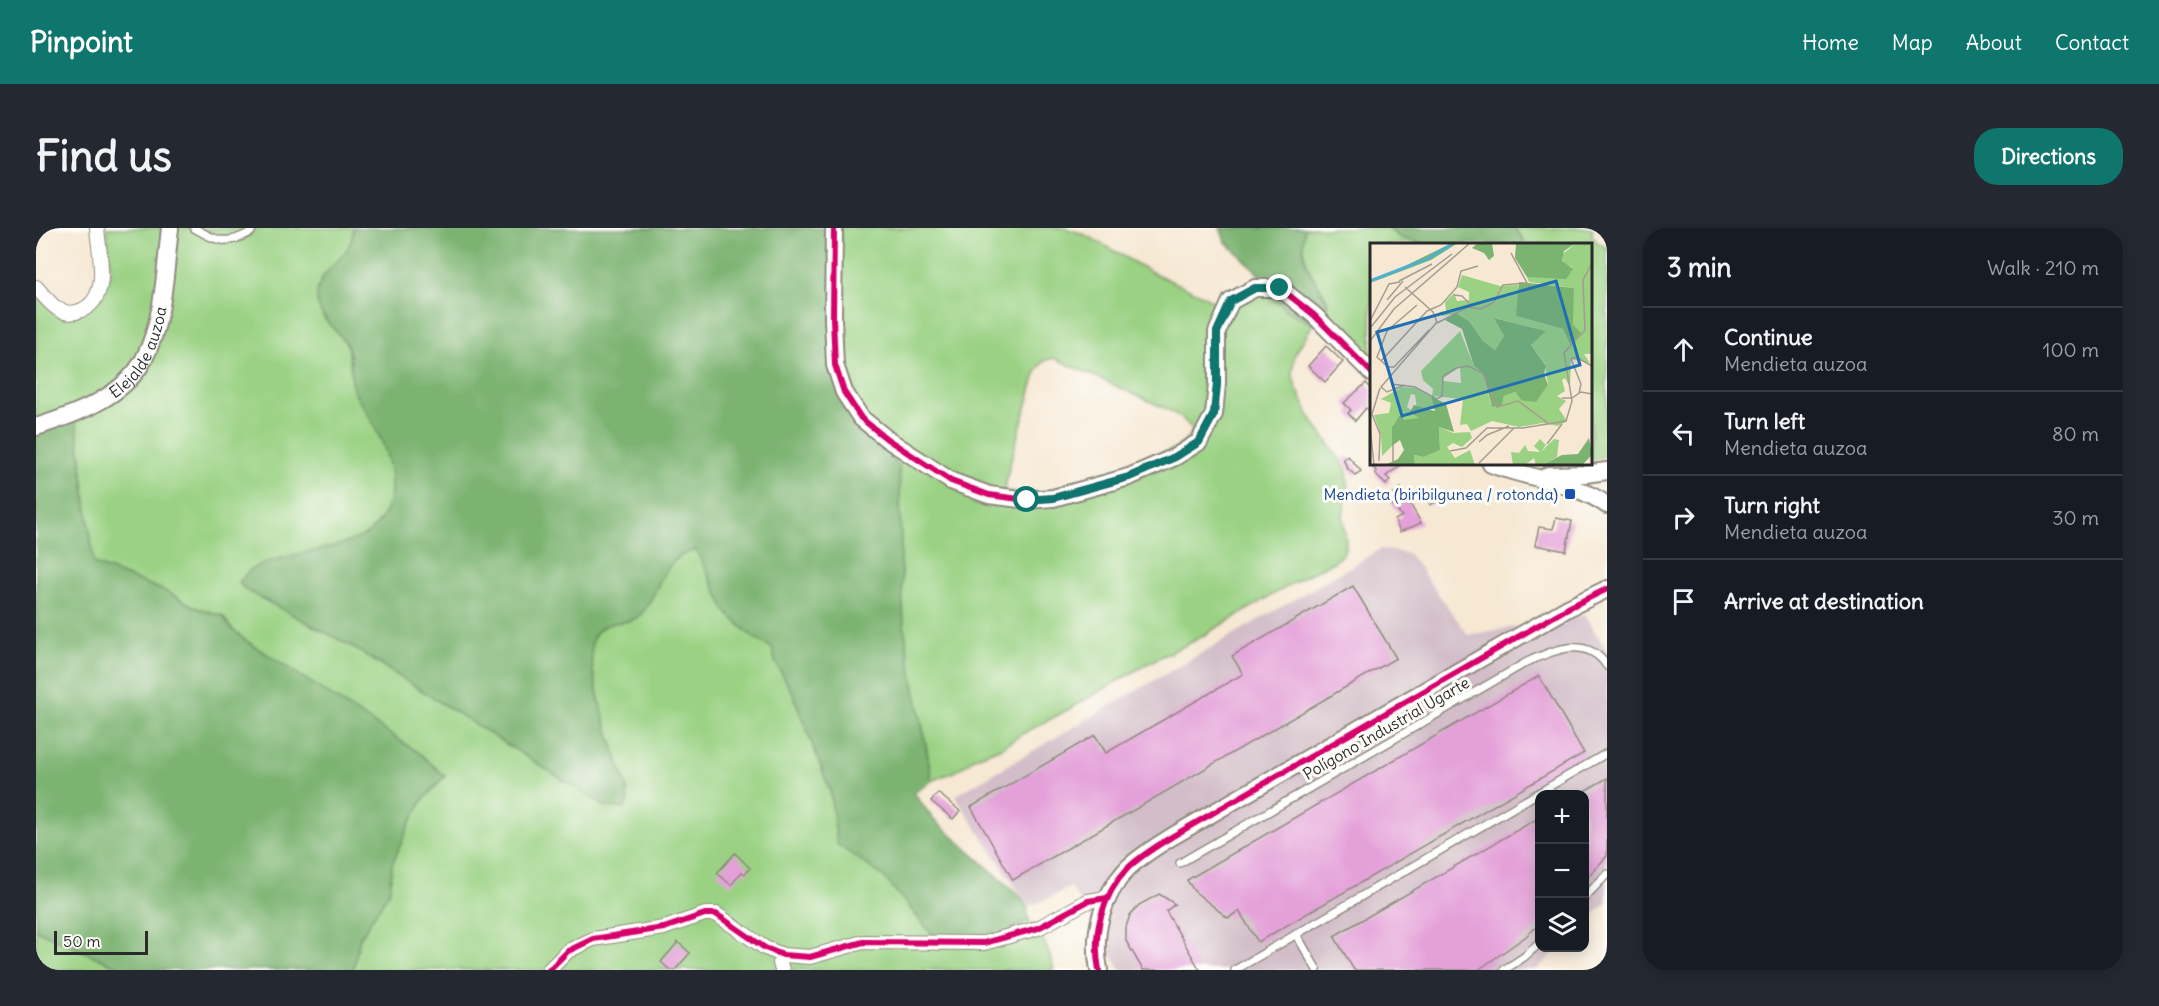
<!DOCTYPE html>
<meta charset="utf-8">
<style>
:root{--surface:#171b24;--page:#242831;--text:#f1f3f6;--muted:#9ea1a6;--line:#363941;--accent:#0f766e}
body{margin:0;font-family:Delius,sans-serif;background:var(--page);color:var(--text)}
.controls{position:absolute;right:18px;bottom:18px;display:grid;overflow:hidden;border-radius:12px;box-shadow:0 3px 15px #0003}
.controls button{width:54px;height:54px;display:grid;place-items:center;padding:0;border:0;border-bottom:2px solid var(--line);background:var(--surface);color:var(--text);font:30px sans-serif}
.scale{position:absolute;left:18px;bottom:15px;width:94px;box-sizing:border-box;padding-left:6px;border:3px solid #2b2b2b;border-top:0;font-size:16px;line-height:21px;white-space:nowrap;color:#2b2b2b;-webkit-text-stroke:4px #fdfcf7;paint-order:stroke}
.stop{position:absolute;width:18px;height:18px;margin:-14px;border:4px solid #0f766e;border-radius:50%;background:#fff}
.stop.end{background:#0f766e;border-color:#fff;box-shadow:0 2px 6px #0008}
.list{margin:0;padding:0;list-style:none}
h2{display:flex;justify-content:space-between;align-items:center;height:78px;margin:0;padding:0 24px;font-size:26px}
h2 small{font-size:20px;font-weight:400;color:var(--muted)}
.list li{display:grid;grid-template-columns:39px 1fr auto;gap:18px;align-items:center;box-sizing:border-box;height:84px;padding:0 24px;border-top:2px solid var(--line)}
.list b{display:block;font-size:22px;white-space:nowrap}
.list p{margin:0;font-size:20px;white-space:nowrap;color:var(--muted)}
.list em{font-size:20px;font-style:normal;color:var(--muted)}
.icon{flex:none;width:33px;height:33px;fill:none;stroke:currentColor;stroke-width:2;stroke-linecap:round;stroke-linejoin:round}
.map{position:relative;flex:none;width:1571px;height:742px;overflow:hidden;border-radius:24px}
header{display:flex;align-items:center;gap:36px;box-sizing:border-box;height:84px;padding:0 30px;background:var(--accent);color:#fff}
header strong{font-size:28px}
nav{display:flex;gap:33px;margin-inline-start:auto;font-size:21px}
.intro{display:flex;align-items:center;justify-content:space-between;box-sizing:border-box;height:144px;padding:0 36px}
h1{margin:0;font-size:42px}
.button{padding:15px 27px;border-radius:24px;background:var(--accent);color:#fff;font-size:21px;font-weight:700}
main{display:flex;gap:36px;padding:0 36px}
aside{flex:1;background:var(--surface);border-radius:24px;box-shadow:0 3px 15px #0003}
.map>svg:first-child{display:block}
</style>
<header>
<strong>Pinpoint</strong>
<nav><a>Home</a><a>Map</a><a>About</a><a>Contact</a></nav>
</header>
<div class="intro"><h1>Find us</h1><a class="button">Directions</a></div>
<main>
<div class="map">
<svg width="1571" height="742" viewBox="0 0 1571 742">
<rect width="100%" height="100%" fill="#fdfcf7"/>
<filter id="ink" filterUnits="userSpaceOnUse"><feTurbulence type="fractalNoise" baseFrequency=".0167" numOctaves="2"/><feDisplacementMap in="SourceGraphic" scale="12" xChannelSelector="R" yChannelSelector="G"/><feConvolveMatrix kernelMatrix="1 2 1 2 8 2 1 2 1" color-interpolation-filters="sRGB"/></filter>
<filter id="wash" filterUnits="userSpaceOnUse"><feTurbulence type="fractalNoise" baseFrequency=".008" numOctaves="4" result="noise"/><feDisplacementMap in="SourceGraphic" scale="24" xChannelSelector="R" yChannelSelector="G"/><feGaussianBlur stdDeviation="1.35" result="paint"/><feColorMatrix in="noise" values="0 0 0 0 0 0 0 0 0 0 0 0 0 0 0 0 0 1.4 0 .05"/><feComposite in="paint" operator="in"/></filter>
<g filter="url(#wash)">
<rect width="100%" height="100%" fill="#f6e8d3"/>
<path fill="#d2bdc8" d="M1345 321 1373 326 1432 407 1548 387 1571 422V674L1549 696 1548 566H1504V720H1524L1500 742H1085L1035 659 993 679 919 568Z"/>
<g fill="#9ad183" stroke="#627e57" stroke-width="1.5" fill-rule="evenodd">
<path d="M70 0H317C318 22 301 34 287 48V89L312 117 317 162 337 194 351 225 357 253 353 276 342 297 328 309 298 319 208 361 315 418 359 445 591 560C582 532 542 427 560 405 573 389 594 399 605 386 626 361 624 330 660 322L691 385 717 409 736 419 739 433 757 466 794 562 802 616 848 649 900 711 960 710 993 692C1007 707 1013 723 1018 742H317L324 710 354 662 356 636 373 597 387 572 409 548 209 412 194 399 187 388 161 380 129 363 58 336C51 286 47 236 39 186L0 200V65L27 90 65 71 75 42Z"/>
<path d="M805 0H1029C1059 8 1081 26 1108 40 1133 54 1164 62 1186 80L1228 55 1277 96 1259 126 1256 145 1260 159 1275 191 1306 234 1311 244 1312 259 1307 288 1310 316 1307 326 1297 334 1269 348 1156 414 1120 431 1026 485 986 506 968 518 940 529 922 542 895 553C890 500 873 448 868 395 864 343 865 291 863 239L842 215 828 207 820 190 804 136 807 73ZM1018 130 1133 182 1146 190 1157 202 1152 210 1140 220 1077 245 1010 265 968 263 974 235 1001 142 1008 133Z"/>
<path d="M1269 0H1352L1364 10 1391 16H1336L1335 147 1288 94 1292 73C1278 50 1261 27 1269 0Z"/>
<path d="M1479 0H1557L1556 8 1562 15 1571 20V227L1555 233 1554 16H1490Z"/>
<path d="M0 702 89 742H0Z"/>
</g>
<g fill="#7bb371" stroke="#536f4e" stroke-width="1.5">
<path d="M317 0H805L807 73 804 136 820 190 828 207 842 215 863 239C865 291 864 343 868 395 873 448 890 500 895 553L878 565 897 591 985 669 991 679 993 692 960 710 900 711 848 649 801 616 794 562 757 466 739 433 736 420 717 409 691 385 660 322C624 330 626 362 605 386 594 399 573 389 560 405 542 427 582 532 591 560L592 573 589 580 570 579 315 418 208 361 203 354C207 350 211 344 216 341 236 328 283 324 308 315 317 312 326 310 333 304 369 275 355 227 335 192 330 182 320 171 317 160 314 148 317 125 310 115 300 100 282 90 281 70 280 39 318 32 317 0Z"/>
<path d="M1184 0H1269C1266 12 1267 26 1271 38 1278 57 1300 72 1288 94L1277 96 1250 83 1219 42 1189 13Z"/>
<path d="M1352 0H1479L1490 16H1391L1364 10Z"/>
<path d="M39 185 58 336 129 363 161 380 187 388 194 399 209 412 382 524 409 548 387 572 373 597 356 636 354 662 324 710 317 742H89L0 702V200Z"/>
</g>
<g id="blocks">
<g fill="#e4a0d9">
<path d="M1290 118 1307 134 1289 154 1272 138Z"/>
<path d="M1330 155 1336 161V181L1334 183 1330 180 1319 193 1312 185 1315 182 1308 175Z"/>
<path d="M1312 228 1325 243 1319 247 1312 241 1307 231Z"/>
<path d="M1338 236H1366L1350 248 1354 252 1350 257 1339 246 1341 244 1336 238Z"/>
<path d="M1365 260 1385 295 1364 304 1359 292 1366 288 1352 271Z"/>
<path d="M1404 264 1408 270 1394 277 1391 271Z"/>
<path d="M1520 290 1536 293 1530 323 1499 317 1503 299 1517 301Z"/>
<path d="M1317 358 1360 430 977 652 935 579 1059 507 1070 525 1207 446 1196 428Z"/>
<path d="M1503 448 1548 525 1222 714 1203 683 1192 690 1158 663 1151 652Z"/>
<path d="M1571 550V628L1548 653V566H1543Z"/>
<path d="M902 565 924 583 917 591 895 573Z"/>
<path d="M1504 589V696L1489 709 1442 742H1318L1298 708Z"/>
<path d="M699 625 714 640 709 646 706 644 695 657 681 645Z"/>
<path d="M1123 666 1139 676 1130 683 1164 742H1107L1090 713V699L1094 687 1103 677Z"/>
<path d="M642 714 654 725 639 742H634L625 734Z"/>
</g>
</g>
</g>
<g filter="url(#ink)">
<use href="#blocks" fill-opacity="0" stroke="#908a7f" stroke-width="1.5"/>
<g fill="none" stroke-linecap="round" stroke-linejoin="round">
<g stroke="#908a7f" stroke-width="10">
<g id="service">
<path d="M158 0C181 13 190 18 215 4L216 0"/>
<path d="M1144 635 1491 434C1518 422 1551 407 1571 438"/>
<path d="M1548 670 1571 646"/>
<path d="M1260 706 1281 742"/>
<path d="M1199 742 1571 525"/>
<path d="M1468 742 1488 729 1504 715"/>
</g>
</g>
<g stroke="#908a7f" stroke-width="16">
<g id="minor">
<path d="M0 59C13 73 24 92 46 82 75 69 63 26 61 0"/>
<path d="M513 742 532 723 557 711 628 700 669 686H680L729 720 747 727 774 729 827 714 948 715 1002 700 1052 673 1071 670"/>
<path d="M746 742 744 735 747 727"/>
</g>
</g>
<g stroke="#908a7f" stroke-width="20">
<g id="tertiary">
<path d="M798 0 797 91 799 137 808 164 825 190 851 211 915 253 953 267 991 272 1017 270 1093 249 1139 229 1163 214 1178 186 1181 156V104L1195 73 1219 60H1244L1278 87 1336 145"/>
<path id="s1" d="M0 199C38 187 88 169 108 131 128 92 129 43 134 0"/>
<path d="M1455 236C1493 251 1537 253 1571 277"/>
<path d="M1512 247 1549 246 1571 243"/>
<path d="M1063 742C1056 706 1066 668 1091 641 1104 628 1121 618 1137 608L1532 380 1571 361"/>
</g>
</g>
<use href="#service" stroke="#fff" stroke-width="7"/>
<use href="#minor" stroke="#fff" stroke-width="14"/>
<use href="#tertiary" stroke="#fff" stroke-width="16"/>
<g stroke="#fdfcf7" stroke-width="10">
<g id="cycleway">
<path d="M798 0 797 91 799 137 808 164 825 190 851 211 915 253 953 267 991 272 1017 270 1093 249 1139 229 1163 214 1178 186 1181 156V104L1195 73 1219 60H1244L1278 87 1336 145"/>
<path d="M513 742 532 723 557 711 628 700 669 686H680L729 720 747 727 774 729 827 714 948 715 1002 700 1052 673 1071 670"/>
<path d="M1063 742C1056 706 1066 668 1091 641 1104 628 1121 618 1137 608L1532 380 1571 361"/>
</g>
</g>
<use href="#cycleway" stroke="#d6006c" stroke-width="6"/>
</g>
</g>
<g fill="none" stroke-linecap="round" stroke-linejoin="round" filter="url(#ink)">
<path stroke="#0f766e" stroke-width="8" d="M991 272 1017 270 1093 249 1139 229 1163 214 1178 186 1181 156V104L1195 73 1219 60H1244"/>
</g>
<rect fill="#1a4fb4" stroke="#fdfcf7" stroke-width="2" x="1528" y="260" width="12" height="12" rx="3"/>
<g text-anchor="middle" stroke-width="6" stroke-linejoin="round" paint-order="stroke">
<g font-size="16" fill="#2b2b2b" stroke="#fdfcf7">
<text dy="6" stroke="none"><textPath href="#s1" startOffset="134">Elejalde auzoa</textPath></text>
<text transform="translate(1350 500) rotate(-30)" y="6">Polígono Industrial Ugarte</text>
</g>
<g font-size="16" fill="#164399" stroke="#fdfcf7" text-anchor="end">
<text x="1522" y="272">Mendieta (biribilgunea / rotonda)</text>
</g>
</g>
<g transform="translate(1334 15)">
<rect width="222" height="222" fill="#f6e8d3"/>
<path d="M206 0 222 1V111H214L220 120 201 116 200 144 195 135 192 137 195 148 187 153 196 158 189 166 197 178 188 183 172 180 149 184 122 178 101 188 97 181 90 182 93 156 62 153 63 146 53 137 51 128 90 88 104 123 113 130 121 162H132L134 153 145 149 151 157H167L178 142 175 121 161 102 175 88 125 75 134 93 125 107 113 98 99 78 85 71 72 73 69 69 76 68 75 59 84 50 87 58 99 57V49L88 44 92 32 130 43 148 42 150 52 146 73 193 86 200 102 204 45 159 39 157 34 202 24 192 21 193 11ZM90 124 91 140 74 138 72 136ZM32 144 45 145 61 153 66 166H47L45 152 41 151 37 164 51 175 34 178 33 172 29 173 23 182 22 203 12 213 11 192 4 172 19 170 21 160 11 156ZM69 184 83 190 100 189 102 195 92 204 83 200 77 204 85 215 100 207 105 222H45L44 212 54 214 70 207ZM170 196 176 202 171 209 184 196 189 197 187 214 172 222H166L164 215 155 222H143L141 209 149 210 155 202 158 208 170 209 164 203Z" fill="#9ad183" fill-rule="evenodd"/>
<path d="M82 0H88L61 17 0 40ZM108 0H122L124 13 119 17 114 10 102 5ZM146 0H206L194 8 192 18 203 26 196 36 157 34 145 15ZM149 39 204 45 203 82 211 90 200 102 193 86 146 73ZM85 70 99 78 113 98 125 107 134 93 124 75 176 88 161 102 176 123 174 131 178 142 166 159 151 157 145 149 134 153 132 162 122 164 113 130 104 123 92 86 75 77ZM61 153 76 161 84 189 69 184 70 207 54 214 44 212 45 222H15L28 216 34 207 30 197 22 203V184L29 173 33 172 34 177 49 175 40 169 44 162 65 168ZM219 195 222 212 212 222H172L192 212 208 211Z" fill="#7bb371"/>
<path fill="none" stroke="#4fb1ce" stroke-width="3" d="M0 38 57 16 84 0"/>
<path fill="none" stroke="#a59c90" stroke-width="1.5" d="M29 38 62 21M84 52 92 53 102 63M17 57 33 38M47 62 17 88 7 114 18 124H24L59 87M0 78 19 41 30 39M67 80 98 64 111 66 124 59 133 42 157 40 141 10M1 84 25 54 82 11M0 98 24 66 100 0M11 118 57 68 71 62 87 44 91 28 108 23M21 141 45 144 67 156 72 153 73 133 86 125 98 123 113 130 127 164 148 158 178 180M35 142 17 149 11 144 67 79 63 69 35 44M209 150 211 141 201 116 206 114 222 123M192 155H202L211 149 222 151M0 183 4 222M109 199 117 192 139 183M23 200V222M177 201 192 181M80 208 96 205 117 185H153L196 178 202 158 194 110 215 87 213 37 222 20M9 218 10 191 2 171 10 145M109 220 144 185"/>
<path fill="#1f6fb2" fill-opacity="0.15" stroke="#1f6fb2" stroke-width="3" d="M186 38 210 122 32 173 7 89Z"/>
<rect width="222" height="222" fill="none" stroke="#2b2b2b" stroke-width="3"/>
</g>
</svg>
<div class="controls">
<button>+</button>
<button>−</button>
<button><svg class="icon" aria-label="layers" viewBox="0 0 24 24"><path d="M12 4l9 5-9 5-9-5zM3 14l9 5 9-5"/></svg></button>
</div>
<div class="scale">50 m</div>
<div class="stop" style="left:991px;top:272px"></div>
<div class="stop end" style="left:1244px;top:60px"></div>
</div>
<aside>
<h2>3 min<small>Walk · 210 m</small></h2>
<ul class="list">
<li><svg class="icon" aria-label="ahead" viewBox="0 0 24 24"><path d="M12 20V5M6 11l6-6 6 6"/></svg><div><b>Continue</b><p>Mendieta auzoa</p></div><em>100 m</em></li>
<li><svg class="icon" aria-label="left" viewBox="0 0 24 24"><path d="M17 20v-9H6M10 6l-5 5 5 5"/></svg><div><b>Turn left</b><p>Mendieta auzoa</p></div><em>80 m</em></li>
<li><svg class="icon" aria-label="right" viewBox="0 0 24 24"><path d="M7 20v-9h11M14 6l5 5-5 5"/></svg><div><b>Turn right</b><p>Mendieta auzoa</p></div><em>30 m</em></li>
<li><svg class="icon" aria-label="arrive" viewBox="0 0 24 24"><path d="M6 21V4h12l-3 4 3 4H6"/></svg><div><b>Arrive at destination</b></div></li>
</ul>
</aside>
</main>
